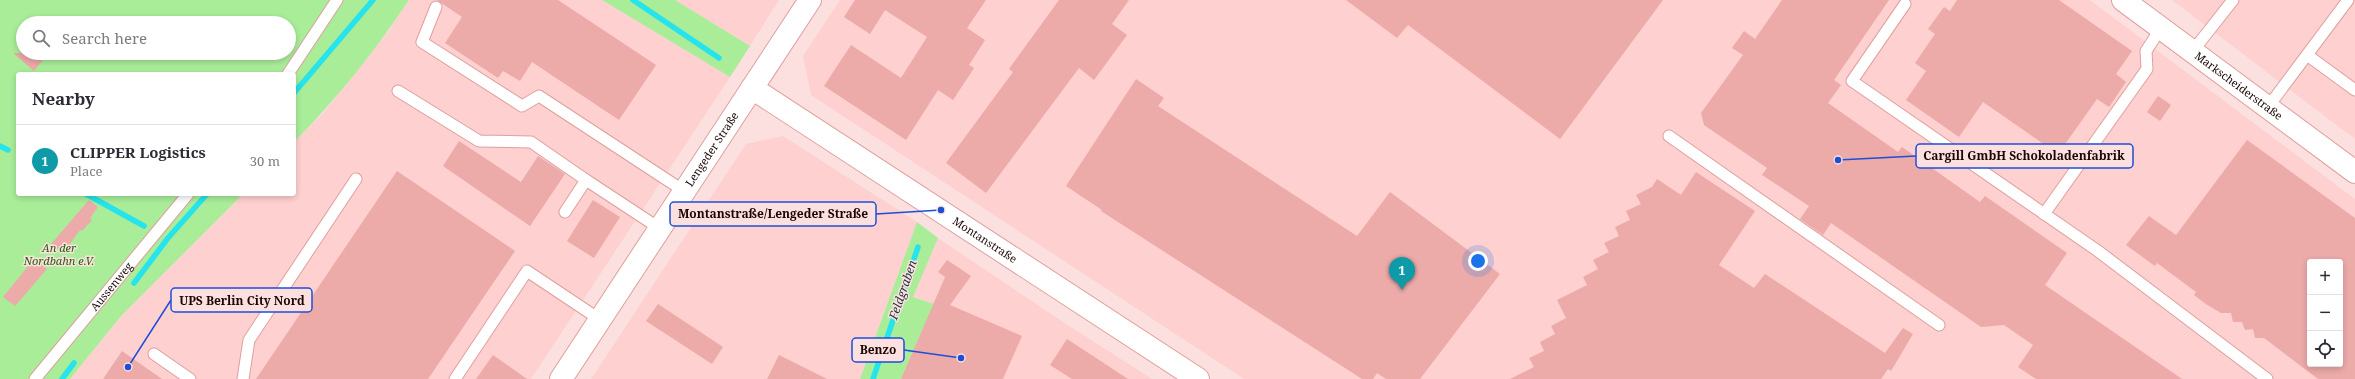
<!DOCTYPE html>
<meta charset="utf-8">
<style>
:root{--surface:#fff;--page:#f2f2f3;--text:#2b2b33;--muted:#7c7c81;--line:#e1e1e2;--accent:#2f787c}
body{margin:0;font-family:"Noto Serif",serif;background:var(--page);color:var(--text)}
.controls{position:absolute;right:12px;bottom:12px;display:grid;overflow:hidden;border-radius:4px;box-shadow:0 2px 6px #0003}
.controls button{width:36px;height:36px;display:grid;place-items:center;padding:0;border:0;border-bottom:1px solid var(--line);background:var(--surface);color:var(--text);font:20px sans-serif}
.you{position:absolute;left:1478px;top:261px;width:14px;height:14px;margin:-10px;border:3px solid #fff;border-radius:50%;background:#1a73e8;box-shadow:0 0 0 6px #1a73e833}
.badge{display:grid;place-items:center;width:26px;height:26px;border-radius:50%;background:var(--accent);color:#fff;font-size:13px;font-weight:700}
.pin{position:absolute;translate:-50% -33px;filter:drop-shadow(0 1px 2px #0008)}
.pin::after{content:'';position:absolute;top:21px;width:14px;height:12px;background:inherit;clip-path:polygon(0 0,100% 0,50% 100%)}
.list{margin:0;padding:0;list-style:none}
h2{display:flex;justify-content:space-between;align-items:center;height:52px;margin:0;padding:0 16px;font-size:17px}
h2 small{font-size:13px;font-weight:400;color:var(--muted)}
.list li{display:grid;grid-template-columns:26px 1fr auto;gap:12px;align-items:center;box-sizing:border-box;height:72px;padding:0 16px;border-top:1px solid var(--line)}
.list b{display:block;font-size:15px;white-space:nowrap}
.list p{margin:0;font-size:13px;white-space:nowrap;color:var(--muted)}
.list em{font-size:13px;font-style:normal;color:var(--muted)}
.icon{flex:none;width:22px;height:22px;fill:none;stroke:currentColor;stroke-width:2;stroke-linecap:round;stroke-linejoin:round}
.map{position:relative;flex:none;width:2355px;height:379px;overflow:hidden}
.search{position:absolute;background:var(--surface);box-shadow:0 2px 6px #0003;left:16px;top:16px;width:280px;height:44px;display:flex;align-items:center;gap:10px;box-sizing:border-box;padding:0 14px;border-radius:22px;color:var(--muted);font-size:15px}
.panel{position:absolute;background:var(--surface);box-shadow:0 2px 6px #0003;left:16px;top:72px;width:280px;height:124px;border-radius:4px}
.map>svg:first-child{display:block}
</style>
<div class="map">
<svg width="2355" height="379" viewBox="0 0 2355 379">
<rect width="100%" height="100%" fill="#fce0df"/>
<g fill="#fed0cf" fill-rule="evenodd">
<path d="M409 0H602L730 77 531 379H70L121 316 243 194H294V142L325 111 388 32Z"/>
<path d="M675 0H779L750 46Z"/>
<path d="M840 0H2090L2355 199V379H1244L811 95 803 56ZM2310 262H2340V364H2310Z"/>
<path d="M2172 0H2355V139L2285 86Z"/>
<path d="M783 136 917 222 860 379H591L746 144Z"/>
<path d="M938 238 1060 320 1152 379H901L933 304 913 297Z"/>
</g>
<g fill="#a9ed99" fill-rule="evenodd">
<path d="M0 0H409C375 51 337 99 294 142V74H18V194H243L121 316 70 379H0ZM23 23H289V53H23Z"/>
<path d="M602 0H675L750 46 730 77Z"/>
<path d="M917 222 938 238 913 297 934 304 901 379H860Z"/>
</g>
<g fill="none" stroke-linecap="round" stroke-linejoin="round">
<g stroke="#26e3ec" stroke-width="5.5">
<path d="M633 0 719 58"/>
<path d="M294 93 373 0"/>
<path d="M0 146 8 150"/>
<path d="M86 194 144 226"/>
<path d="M134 283 168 238 207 194"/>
<path d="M62 379 74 363"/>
<path d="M873 379 918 247"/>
</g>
</g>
<g fill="#ecaaa9" fill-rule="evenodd">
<path d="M437 0H558L656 65 619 120 532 62 520 81 503 71 498 78 445 43 462 17Z"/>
<path d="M855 0H986L967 28 985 40 969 65 974 68 953 100 938 90 906 140 824 86 851 45 901 78 927 37 885 10 870 34 844 17Z"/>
<path d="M1059 0H1129L1112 24 1127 35 1094 80 1079 68 986 193 946 163 1013 72 1009 69Z"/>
<path d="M1346 0H1663L1560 139 1408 25 1397 38Z"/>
<path d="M1782 0H1889L1834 80 1841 85 1828 103 1898 152 1902 147 1980 202 1985 196 2067 253 2045 285 2182 379H2036L2018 367 2033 345 2004 325 1981 327 1831 223 1823 235 1800 219 1809 206 1762 175 1767 168 1704 125 1701 113 1743 55 1732 48 1744 31 1755 39Z"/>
<path d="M1957 0H2059L2132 51 2116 74 2126 82 2109 107 2097 99 2058 154 1983 102 1959 137 1906 100 1926 71 1915 63 1935 34 1928 29 1944 7 1950 11Z"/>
<path d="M13 53H35L43 60 34 71Z"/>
<path d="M1136 79 1164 98 1158 106 1357 236 1390 192 1500 274 1420 379H1386L1377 373 1373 379H1362L1101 211 1102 210 1066 186Z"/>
<path d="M2158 96 2171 105 2160 121 2147 112Z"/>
<path d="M2247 140 2355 218V379H2318L2264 338H2255L2253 329 2245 330 2242 322H2233L2231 313H2221L2206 304 2194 295 2196 292 2157 263 2155 266 2126 245 2149 216 2176 235ZM2310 262H2340V364H2310Z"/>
<path d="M459 141 521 182 538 156 565 174 530 226 443 166Z"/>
<path d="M397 171 515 251 428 379H256Z"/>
<path d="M1696 172 1755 211 1719 265 1754 288 1765 274 1885 353 1903 328 1913 334 1891 371 1888 369 1881 379H1510L1534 367 1529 358 1544 351 1540 342 1555 334 1551 326 1566 318 1557 300 1587 285 1583 277 1598 269 1593 260 1609 252 1604 243 1619 236 1615 227 1630 220 1626 211 1641 204 1636 195 1652 187 1657 179 1681 195Z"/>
<path d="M89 200 98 207 90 218 92 220 82 231 80 230 63 253 51 244Z"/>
<path d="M593 200 620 217 594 258 567 241Z"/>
<path d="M34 259 47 269 15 306 3 297Z"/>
<path d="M947 260 971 276 950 305 1022 336 1003 379H901L945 277 938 272Z"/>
<path d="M658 304 723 347 712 364 646 321Z"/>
<path d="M1067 339 1128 379H1072L1050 365Z"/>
<path d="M122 351 162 379H103Z"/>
<path d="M493 355 527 379H476Z"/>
<path d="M779 355 827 379H767Z"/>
</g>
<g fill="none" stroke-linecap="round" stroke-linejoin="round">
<g stroke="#df9f9e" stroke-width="13">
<g id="service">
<path d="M1905 4 1852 81 2098 251 2267 379"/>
<path d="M436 7 422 42 522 106 539 96 684 191"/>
<path d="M2192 52 2233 0"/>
<path d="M2307 55 2355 90"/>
<path d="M288 74 337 0"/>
<path d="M398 91 479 141 531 142 586 180"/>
<path d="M2268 107 2348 0"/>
<path d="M1669 136 1939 325"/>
<path d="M565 212 586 180 659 228"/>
<path d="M2044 214 2147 69 2146 51 2161 28"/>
<path d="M154 354 190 379"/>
<path id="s1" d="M35 379 188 194"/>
<path d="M243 379 249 340 356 179"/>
<path d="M455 379 527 271 599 319"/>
</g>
</g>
<g stroke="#df9f9e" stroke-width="24">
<g id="minor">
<path id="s2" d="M2123 0 2355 172"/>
<path id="s3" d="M752 88 1198 379"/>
<path id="s4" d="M561 379 810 0"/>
</g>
</g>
<use href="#service" stroke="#fff" stroke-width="11"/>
<use href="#minor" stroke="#fff" stroke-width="22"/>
</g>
<g text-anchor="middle" stroke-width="3" stroke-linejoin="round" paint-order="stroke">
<g font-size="11" fill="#1b0606" stroke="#fce0df">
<text dy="4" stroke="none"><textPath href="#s2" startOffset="144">Markscheiderstraße</textPath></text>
<text dy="4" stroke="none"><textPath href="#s4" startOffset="275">Lengeder Straße</textPath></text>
<text dy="4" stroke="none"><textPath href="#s3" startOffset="278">Montanstraße</textPath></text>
<text dy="4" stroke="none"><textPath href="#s1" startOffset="120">Aussenweg</textPath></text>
</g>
<g font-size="11" font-style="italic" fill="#1f6108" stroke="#fce0df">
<text x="59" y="252">An der<tspan x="59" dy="13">Nordbahn e.V.</tspan></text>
</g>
<g font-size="12" font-style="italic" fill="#1a3637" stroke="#fce0df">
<text transform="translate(903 290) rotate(-71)" y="4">Feldgraben</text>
</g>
</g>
<path fill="none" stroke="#1d4ed8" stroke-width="1.5" d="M1838 160L1916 156M941 210L876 214M128 367L171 300M961 358L904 350"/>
<g fill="#1d4ed8" stroke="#fce0df" stroke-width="1.5">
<circle cx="1838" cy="160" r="4"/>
<circle cx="941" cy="210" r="4"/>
<circle cx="128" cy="367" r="4"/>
<circle cx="961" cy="358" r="4"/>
</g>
<g fill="#fce0df" stroke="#1d4ed8" stroke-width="1.5">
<rect x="1916" y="144" width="217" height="24" rx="4"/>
<rect x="670" y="202" width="206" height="24" rx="4"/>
<rect x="171" y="288" width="141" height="24" rx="4"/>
<rect x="852" y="338" width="52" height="24" rx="4"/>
</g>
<g font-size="12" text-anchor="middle" font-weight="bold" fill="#1b0606">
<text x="2024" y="160">Cargill GmbH Schokoladenfabrik</text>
<text x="773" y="218">Montanstraße/Lengeder Straße</text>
<text x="242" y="305">UPS Berlin City Nord</text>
<text x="878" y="354">Benzo</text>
</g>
</svg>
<div class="controls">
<button>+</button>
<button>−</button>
<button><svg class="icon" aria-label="locate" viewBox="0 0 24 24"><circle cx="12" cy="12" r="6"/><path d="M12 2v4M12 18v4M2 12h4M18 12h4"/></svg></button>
</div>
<div class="you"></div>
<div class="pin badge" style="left:1402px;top:290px;background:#0f9aa8">1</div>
<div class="search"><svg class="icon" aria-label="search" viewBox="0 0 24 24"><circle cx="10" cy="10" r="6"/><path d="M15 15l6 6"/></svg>Search here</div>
<section class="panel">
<h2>Nearby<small></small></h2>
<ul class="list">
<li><span class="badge" style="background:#0f9aa8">1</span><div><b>CLIPPER Logistics</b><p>Place</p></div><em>30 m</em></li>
</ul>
</section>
</div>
